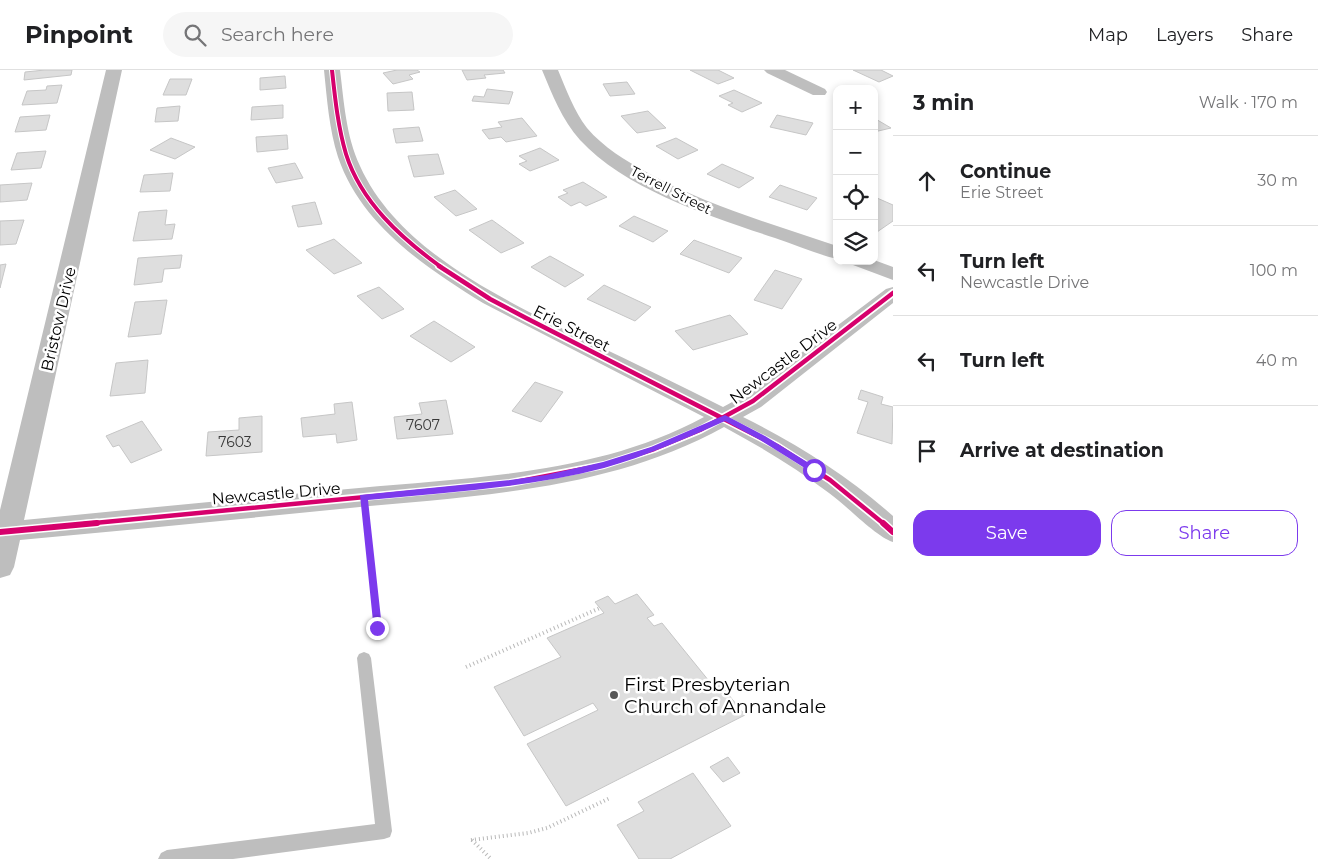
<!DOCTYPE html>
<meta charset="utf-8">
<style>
:root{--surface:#fff;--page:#f6f6f6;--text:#202124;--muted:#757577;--line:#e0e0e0;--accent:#7c3aed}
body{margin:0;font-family:Montserrat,sans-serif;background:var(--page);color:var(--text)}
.controls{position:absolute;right:15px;top:15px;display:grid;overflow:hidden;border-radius:10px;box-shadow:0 2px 8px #0003}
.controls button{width:45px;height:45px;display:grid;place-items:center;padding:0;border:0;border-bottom:1px solid var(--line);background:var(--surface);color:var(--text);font:25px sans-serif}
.stop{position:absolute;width:15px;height:15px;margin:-11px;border:4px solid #7c3aed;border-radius:50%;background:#fff}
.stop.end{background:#7c3aed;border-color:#fff;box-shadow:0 1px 5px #0008}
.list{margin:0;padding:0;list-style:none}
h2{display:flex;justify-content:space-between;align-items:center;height:65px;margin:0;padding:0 20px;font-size:21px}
h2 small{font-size:16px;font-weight:400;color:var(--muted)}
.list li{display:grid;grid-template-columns:32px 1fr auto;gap:15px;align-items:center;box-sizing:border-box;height:90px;padding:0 20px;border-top:1px solid var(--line)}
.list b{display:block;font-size:19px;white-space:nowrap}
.list p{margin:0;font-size:16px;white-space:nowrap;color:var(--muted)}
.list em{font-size:16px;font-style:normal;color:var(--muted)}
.actions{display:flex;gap:10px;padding:15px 20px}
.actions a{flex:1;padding:11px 0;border:1px solid var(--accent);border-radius:15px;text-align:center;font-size:18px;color:var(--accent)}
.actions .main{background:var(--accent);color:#fff}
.icon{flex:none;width:28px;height:28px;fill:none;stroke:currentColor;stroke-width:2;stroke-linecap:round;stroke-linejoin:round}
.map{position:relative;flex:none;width:893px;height:789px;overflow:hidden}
header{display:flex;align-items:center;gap:30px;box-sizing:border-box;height:70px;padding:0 25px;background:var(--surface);border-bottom:1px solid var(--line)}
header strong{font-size:24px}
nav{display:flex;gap:28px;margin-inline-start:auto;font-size:18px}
.search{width:350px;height:45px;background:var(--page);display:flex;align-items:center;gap:12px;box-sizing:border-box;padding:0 18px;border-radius:28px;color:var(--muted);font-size:19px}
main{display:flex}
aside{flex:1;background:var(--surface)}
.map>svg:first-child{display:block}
</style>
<header>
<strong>Pinpoint</strong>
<div class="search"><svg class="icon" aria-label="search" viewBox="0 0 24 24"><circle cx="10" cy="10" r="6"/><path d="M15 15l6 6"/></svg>Search here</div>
<nav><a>Map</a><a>Layers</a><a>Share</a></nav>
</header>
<main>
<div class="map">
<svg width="893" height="789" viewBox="0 0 893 789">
<rect width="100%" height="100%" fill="#fff"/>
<g fill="#dedede" stroke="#c6c6c6">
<path d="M45 0H72L71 5 24 10 25 2Z"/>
<path d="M397 0H417L420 2 409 5 413 9 393 14 383 3Z"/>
<path d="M462 0H503L505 3 484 5 486 8 467 10Z"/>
<path d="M690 0H718L734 8 718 14Z"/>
<path d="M853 0H881L893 6 879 12Z"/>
<path d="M285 6 286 18 260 20V8Z"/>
<path d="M170 9H192L186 25H163Z"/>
<path d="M627 12 635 24 610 26 603 14Z"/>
<path d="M62 15 57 33 22 35 27 21 46 20 47 16Z"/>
<path d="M487 19 513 22 509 34 472 31 474 26 484 27Z"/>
<path d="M734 20 762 33 742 42 728 35 733 33 719 26Z"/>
<path d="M412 22 414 40 388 41 387 23Z"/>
<path d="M283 35V48L251 50 252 37Z"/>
<path d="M180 36 178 51 155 52 157 38Z"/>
<path d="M648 41 666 58 637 63 621 46Z"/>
<path d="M50 45 46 60 15 62 20 47Z"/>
<path d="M777 45 813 53 806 65 770 57Z"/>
<path d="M522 48 537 66 506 72 501 67 489 69 482 60 502 57 498 52Z"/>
<path d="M874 48 891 58 874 62Z"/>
<path d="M419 57 423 71 396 73 393 59Z"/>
<path d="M287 65 288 79 257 82 256 67Z"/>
<path d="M171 68 195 77 175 89 150 80Z"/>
<path d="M676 68 698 80 678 89 656 76Z"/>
<path d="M540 78 559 90 530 101 519 94 527 91 519 86Z"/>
<path d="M46 81 41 98 11 100 17 83Z"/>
<path d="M438 84 444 104 414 107 408 86Z"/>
<path d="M295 93 303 108 276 113 268 98Z"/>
<path d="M722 94 754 108 739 118 707 104Z"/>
<path d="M173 103 170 121 140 122 144 105Z"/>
<path d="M583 112 607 127 586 136 580 132 571 136 558 127 568 123 563 120Z"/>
<path d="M32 113 27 130 0 132V115Z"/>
<path d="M780 115 817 128 807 140 769 127Z"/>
<path d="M455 120 477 139 456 146 434 127Z"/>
<path d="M877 128 893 135V151L877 162 874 160V129Z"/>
<path d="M315 132 322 154 298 157 292 136Z"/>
<path d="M167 140 165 155 175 154 172 169 133 171 139 142Z"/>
<path d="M634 146 668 161 653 172 619 156Z"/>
<path d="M24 150 16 174 0 175V151Z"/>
<path d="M492 150 524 173 501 183 469 160Z"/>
<path d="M334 169 362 193 334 204 306 180Z"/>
<path d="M694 170 742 188 729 203 680 184Z"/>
<path d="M182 185 180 198 164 199 162 212 134 215 138 188Z"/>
<path d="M550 186 584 205 565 217 531 197Z"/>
<path d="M6 194 0 218V195Z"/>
<path d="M775 200 802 209 782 239 754 230Z"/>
<path d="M604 215 651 237 635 251 587 229Z"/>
<path d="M379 217 404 239 382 249 357 226Z"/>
<path d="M167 230 161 264 128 267 135 232Z"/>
<path d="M730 245 748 264 693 280 675 261Z"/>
<path d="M434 251 475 277 451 292 410 266Z"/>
<path d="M148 290 145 323 110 326 116 293Z"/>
<path d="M535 312 563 322 541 352 512 341Z"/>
<path d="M861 320 883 327 881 334 893 337 892 374 857 363 868 332 858 329Z"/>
<path d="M446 330 453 364 397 369 394 347 422 344 419 333Z"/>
<path d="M352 332 357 370 337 373 336 364 303 367 301 348 335 344 334 334Z"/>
<path d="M262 346V382L206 386 208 362 239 360V348Z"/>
<path d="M142 351 162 380 131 393 119 375 113 377 106 366Z"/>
<path d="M637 524 654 545 647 548 654 556 662 553 709 611 715 608 745 645 566 736 527 674 598 640 593 633 524 666 494 617 561 587 547 568 604 543 595 532 608 526 615 534Z"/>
<path d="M728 687 740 703 723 712 710 697Z"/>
<path d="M693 703 731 756 670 789H639L617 755 644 741 638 732Z"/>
</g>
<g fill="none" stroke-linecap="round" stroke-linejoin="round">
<path stroke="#b9b9b9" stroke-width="3" stroke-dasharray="1 2.5" stroke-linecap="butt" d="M366 449V454"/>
<g stroke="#b9b9b9" stroke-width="4" stroke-dasharray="1 3" stroke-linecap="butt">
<path d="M366 453 377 558"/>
<path d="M466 597 600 538"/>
<path d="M471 770 528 763 547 758 610 728"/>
<path d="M472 770 491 789"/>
</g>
<path fill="#bebebe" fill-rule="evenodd" d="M364 582 369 584 371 588 392 761 390 767 384 769 233 789H158L161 783 167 780 375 754 357 588 359 584Z"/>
<g fill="#bebebe" fill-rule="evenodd">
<path d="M106 0H122L24 450C136 439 247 428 359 418 475 407 599 404 704 347L483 233C425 197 361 155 338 87 329 59 327 29 324 0H340C344 32 346 66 360 96 399 183 509 232 590 272 635 293 679 315 723 337L745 325 886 219 893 217V233L761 337 743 347C797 374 848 406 893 446V472C876 467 846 435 829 423 796 398 761 377 724 357 611 420 476 426 350 438 240 449 130 460 20 470L14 497 10 505 0 508V440Z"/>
<path d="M542 0H558C566 19 574 41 587 58 603 77 626 91 648 103 708 136 773 154 837 176V189C816 184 796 175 775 168 712 147 626 120 580 70 562 50 552 24 542 0Z"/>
<path d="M764 0H785L825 19 827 22 825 25H813L767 3Z"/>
<path d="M874 190 893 197V210L853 195 850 191H874Z"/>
</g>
<g stroke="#fff" stroke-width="6">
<path id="cycleway-far2" d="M332 0C335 28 338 57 346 84 361 132 401 168 441 197"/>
</g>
<g stroke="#fff" stroke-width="8">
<g id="cycleway-far1">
<path d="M439 196 490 229 526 248 777 376 830 410 884 454"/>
<path d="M84 454 510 413 604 395 654 379 700 360 753 331 893 223"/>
</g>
</g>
<g stroke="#fff" stroke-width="9">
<g id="cycleway">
<path d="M883 453 893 462"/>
<path d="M0 462 97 453"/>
</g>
</g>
<use href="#cycleway-far2" stroke="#d6006c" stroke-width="4"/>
<use href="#cycleway-far1" stroke="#d6006c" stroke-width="4.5"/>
<use href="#cycleway" stroke="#d6006c" stroke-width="6"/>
</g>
<path fill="#7c3aed" d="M725 345 765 366 817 398V402H811L760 370 725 351C685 369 646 386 604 398 527 418 447 422 368 430L382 558 381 561H374L360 425 510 410 546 405 603 392 651 377Z"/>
<circle fill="#595959" stroke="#fff" stroke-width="2" cx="614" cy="625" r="5"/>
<g text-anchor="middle" stroke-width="5" stroke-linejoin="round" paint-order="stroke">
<g font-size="14" fill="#000" stroke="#fff">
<text transform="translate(671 120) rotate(27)" y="5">Terrell Street</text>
</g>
<g font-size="14" fill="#383838">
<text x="423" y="360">7607</text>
<text x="235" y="377">7603</text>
</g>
<g font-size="16" fill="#000" stroke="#fff">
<text transform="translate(58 249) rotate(-77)" y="6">Bristow Drive</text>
<text transform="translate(572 258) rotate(27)" y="6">Erie Street</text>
<text transform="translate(783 291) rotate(-37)" y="6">Newcastle Drive</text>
<text transform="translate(276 423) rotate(-5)" y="6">Newcastle Drive</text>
</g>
<g font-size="19" fill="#000" stroke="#fff" text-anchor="start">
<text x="624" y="621">First Presbyterian<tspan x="624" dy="22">Church of Annandale</tspan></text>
</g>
</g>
</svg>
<div class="controls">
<button>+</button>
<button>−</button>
<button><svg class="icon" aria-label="locate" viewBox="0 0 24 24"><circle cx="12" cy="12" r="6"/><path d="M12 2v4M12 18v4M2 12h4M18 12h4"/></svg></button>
<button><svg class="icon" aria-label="layers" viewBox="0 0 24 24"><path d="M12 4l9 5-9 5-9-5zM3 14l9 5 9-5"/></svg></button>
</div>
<div class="stop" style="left:814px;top:400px"></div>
<div class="stop end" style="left:377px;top:558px"></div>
</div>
<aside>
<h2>3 min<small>Walk · 170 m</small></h2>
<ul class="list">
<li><svg class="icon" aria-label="ahead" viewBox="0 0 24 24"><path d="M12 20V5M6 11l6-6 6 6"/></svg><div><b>Continue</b><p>Erie Street</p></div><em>30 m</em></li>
<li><svg class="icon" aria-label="left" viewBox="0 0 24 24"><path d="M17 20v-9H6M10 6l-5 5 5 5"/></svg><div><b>Turn left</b><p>Newcastle Drive</p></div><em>100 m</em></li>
<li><svg class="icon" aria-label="left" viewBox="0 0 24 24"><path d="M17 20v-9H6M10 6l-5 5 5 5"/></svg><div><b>Turn left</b></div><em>40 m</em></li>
<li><svg class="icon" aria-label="arrive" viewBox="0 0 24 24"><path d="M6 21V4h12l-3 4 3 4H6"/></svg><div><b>Arrive at destination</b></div></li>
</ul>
<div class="actions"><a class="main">Save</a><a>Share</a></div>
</aside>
</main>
